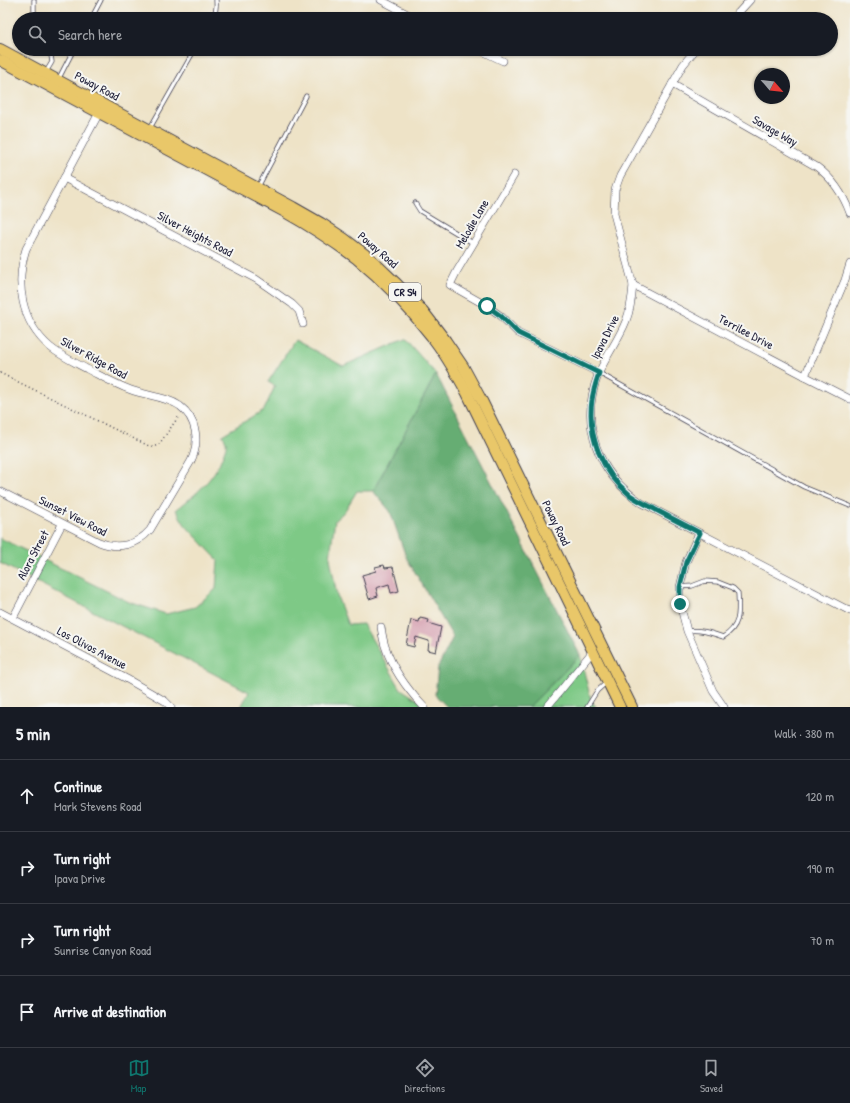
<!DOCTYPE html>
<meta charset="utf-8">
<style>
:root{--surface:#171b24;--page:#20242c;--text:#f1f3f6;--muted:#9ea1a6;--line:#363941;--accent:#0f766e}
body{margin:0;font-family:"Patrick Hand",sans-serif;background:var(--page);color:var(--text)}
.compass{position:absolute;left:754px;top:68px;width:36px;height:36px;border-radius:50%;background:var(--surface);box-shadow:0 1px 3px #0004;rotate:118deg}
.stop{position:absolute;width:12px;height:12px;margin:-9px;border:3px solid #0f766e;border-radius:50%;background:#fff}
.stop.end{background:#0f766e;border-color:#fff;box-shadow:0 1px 4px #0008}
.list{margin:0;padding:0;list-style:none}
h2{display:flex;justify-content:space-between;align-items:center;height:52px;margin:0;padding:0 16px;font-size:17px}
h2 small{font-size:13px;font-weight:400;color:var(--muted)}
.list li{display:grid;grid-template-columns:26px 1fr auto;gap:12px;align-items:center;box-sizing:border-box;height:72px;padding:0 16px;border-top:1px solid var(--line)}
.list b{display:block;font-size:15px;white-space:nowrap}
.list p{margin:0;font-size:13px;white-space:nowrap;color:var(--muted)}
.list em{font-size:13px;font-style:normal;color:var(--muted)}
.icon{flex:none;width:22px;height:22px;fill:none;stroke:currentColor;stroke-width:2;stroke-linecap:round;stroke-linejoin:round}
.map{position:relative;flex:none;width:850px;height:707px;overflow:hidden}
.search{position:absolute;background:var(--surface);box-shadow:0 1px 3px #0004;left:12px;right:12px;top:12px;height:44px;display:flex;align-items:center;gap:10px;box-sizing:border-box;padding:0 14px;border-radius:22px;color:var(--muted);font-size:15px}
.sheet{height:340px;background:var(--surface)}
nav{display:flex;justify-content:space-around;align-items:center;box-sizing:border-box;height:56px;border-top:1px solid var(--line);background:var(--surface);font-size:11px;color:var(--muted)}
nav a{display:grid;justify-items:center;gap:2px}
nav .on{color:var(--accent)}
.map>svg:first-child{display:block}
</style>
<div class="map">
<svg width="850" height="707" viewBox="0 0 850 707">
<rect width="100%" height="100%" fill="#f6f6f2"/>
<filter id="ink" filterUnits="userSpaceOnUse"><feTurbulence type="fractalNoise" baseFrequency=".025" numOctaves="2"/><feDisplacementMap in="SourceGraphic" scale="8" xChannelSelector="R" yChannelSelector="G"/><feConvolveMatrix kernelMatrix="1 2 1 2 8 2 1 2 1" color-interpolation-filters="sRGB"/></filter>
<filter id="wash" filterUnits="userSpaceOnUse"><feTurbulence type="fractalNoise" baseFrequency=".012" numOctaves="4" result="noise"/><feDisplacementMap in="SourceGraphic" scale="16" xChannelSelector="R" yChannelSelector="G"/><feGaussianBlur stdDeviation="0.9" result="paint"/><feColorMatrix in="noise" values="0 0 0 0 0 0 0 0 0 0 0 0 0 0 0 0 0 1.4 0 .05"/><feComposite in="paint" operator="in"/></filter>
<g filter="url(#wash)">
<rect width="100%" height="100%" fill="#eee3c7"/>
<g fill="#7ec986" stroke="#507660">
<path d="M405 339 436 374 373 491H357L344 512 335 520 332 540 330 558 337 596 348 625 363 624 401 689 418 700 423 707H241L249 692 0 563V538L129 602 166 614 195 607 216 589 218 560 185 525 176 510C196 494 214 480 223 455 226 446 229 443 222 435L264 410 275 386 268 382 295 340 343 366Z"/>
<path d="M580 655 591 700 596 707H529Z"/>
</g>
<path fill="#66ad73" stroke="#446857" d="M436 374 580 655 529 707H447L435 695 438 667 453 637 406 557 390 511 373 491Z"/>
<g id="blocks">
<g fill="#d6a0b0">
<path d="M384 565 385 568 393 567 399 591 391 593 389 584 376 588 378 596 369 599 362 575 376 571 375 567Z"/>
<path d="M420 618 429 620 428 623 441 627 436 652 428 650 429 641 416 637 414 647 406 645 411 620 419 622Z"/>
</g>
</g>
</g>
<g filter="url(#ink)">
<use href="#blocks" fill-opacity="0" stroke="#413f50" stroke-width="1"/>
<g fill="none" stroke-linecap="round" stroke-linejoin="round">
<g stroke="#413f50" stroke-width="5">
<g id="service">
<path d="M34 0V11L38 19"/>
<path d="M91 19 101 0"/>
<path d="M212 19C216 13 217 8 216 0"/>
<path d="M46 72 52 62 50 49"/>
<path d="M58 80 74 49"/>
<path d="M150 128 195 49"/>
<path d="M258 187 306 96"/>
<path d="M415 203 420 211 473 243"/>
<path d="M599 373 804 487 850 506"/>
<path d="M680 587 692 586 705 581 718 582 733 588 738 593C739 612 741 626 723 637 711 633 700 629 687 631"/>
<path d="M587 707 597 691 607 682"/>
</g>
</g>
<g stroke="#413f50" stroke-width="8">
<g id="minor">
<path d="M381 0 417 19"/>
<path d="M731 19 738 13 750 0"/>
<path d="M478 49 503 61"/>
<path d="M696 49 683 65 620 176 615 190 614 214 633 285C632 297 631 309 626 321 619 339 606 356 598 375 579 425 598 474 642 503L850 611"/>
<path d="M672 84 817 167C833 179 843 194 850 213"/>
<path d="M514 175 457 271 450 285 487 306 501 316 518 333 599 373"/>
<path d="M64 178 256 279 292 304 299 311 303 324"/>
<path d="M633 285 805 376 850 399"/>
<path d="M805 376 845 280 850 264"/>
<path d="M0 491 99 542C118 550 137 545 150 530L191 461C200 442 197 419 180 406 165 396 147 396 131 390 115 384 101 376 87 369 74 362 61 356 50 347 21 322 15 284 26 249L99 113"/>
<path d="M699 533 686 562 680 587V604L687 631 713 691 724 707"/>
<path d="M0 612 127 679 165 701 171 707"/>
<path d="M13 618 62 524"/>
<path d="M381 627C382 633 383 640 385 646 392 668 408 690 424 707"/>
<path d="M547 707 593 651"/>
</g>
</g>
<g stroke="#413f50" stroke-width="12">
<g id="primary">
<path d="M0 49 293 207 321 223 345 239 371 259 395 282 423 311 446 341 463 366 482 401 632 707"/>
<path d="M0 60 283 211C308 225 333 241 357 259 384 281 410 309 431 336 445 353 456 373 467 393L620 707"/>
</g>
</g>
<path stroke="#413f50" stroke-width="1.5" stroke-dasharray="1 3" stroke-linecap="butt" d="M0 373 149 446C154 447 157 446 160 443L179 416"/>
<use href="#service" stroke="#fff" stroke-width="3.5"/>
<use href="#minor" stroke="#fff" stroke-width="7"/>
<use href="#primary" stroke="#e9c769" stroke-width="10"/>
</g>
</g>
<g fill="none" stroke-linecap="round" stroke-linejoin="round" filter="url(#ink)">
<path stroke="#0f766e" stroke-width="5" d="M487 306 501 316 518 333 599 373C596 382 593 391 592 400 587 436 602 472 630 495 638 501 648 505 656 510 671 518 685 525 700 533L686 562 680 587V604"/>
</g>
<g text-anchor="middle" stroke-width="4" stroke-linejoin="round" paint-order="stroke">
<rect fill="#f6f6f2" stroke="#626272" stroke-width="1" x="389" y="283" width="32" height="18" rx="3"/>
<g font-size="11" font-weight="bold" fill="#22223b">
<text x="405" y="296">CR S4</text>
</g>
<g font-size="12" fill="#22223b" stroke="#f6f6f2">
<text transform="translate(97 86) rotate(28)" y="4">Poway Road</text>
<text transform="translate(775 131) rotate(30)" y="4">Savage Way</text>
<text transform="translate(472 224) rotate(-60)" y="4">Melodie Lane</text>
<text transform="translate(195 234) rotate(28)" y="4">Silver Heights Road</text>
<text transform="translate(378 250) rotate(41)" y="4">Poway Road</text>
<text transform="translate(746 332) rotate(28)" y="4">Terrilee Drive</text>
<text transform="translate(605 337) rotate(-63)" y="4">Ipava Drive</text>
<text transform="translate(94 358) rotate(29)" y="4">Silver Ridge Road</text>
<text transform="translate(73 516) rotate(27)" y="4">Sunset View Road</text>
<text transform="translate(556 523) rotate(64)" y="4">Poway Road</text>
<text transform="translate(33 555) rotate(-62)" y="4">Alora Street</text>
<text transform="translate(92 648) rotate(28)" y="4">Los Olivos Avenue</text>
</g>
</g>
</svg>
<svg class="compass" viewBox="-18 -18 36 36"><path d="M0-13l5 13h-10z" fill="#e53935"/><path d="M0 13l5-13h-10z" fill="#9ea1a6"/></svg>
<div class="stop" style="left:487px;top:306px"></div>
<div class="stop end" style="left:680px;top:604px"></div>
<div class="search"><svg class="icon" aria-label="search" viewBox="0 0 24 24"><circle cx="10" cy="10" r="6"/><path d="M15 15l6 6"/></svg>Search here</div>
</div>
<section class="sheet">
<h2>5 min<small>Walk · 380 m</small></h2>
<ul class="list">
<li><svg class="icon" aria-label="ahead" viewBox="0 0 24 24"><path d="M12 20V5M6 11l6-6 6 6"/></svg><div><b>Continue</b><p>Mark Stevens Road</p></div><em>120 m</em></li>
<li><svg class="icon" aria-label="right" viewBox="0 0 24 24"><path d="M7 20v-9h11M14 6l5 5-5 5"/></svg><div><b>Turn right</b><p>Ipava Drive</p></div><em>190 m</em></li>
<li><svg class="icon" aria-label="right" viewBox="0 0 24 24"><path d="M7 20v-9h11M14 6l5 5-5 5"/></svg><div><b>Turn right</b><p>Sunrise Canyon Road</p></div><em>70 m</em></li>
<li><svg class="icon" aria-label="arrive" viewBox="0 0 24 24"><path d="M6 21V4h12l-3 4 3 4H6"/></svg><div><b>Arrive at destination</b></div></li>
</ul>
</section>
<nav>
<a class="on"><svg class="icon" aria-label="map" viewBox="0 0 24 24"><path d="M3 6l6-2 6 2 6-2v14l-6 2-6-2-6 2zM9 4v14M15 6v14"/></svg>Map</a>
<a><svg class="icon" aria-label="directions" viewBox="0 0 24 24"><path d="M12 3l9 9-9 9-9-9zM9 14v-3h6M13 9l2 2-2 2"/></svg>Directions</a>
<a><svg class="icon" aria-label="saved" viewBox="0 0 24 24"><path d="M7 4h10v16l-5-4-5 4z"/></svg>Saved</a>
</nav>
